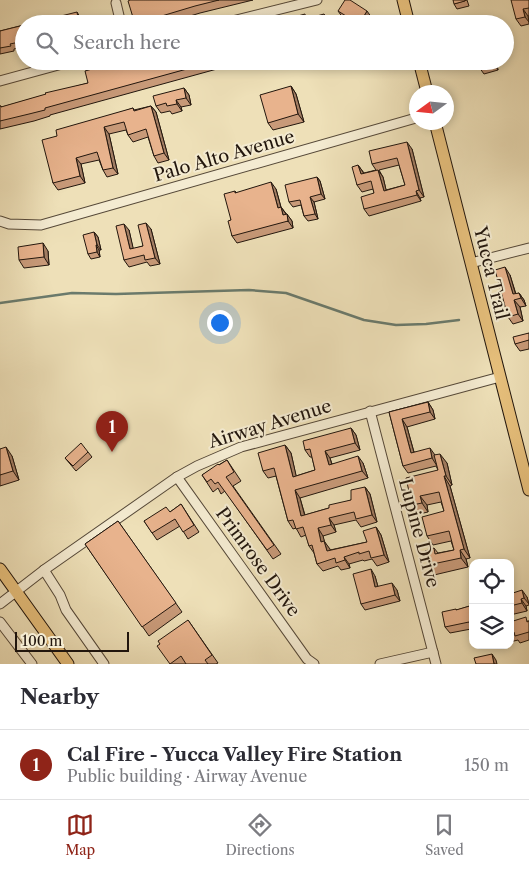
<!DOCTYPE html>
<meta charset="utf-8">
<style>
:root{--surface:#fff;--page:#f7f7f7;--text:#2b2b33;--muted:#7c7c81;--line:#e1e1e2;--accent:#8f2418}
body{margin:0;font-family:"Libre Caslon Text",serif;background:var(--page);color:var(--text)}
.controls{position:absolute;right:15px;bottom:15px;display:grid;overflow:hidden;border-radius:10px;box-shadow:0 2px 8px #0003}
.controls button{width:45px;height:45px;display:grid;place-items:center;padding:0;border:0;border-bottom:1px solid var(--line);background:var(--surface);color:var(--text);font:25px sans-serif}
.compass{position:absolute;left:409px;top:85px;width:45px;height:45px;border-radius:50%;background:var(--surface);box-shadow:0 2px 8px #0003;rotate:255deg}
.scale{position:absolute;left:15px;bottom:12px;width:114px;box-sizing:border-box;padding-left:5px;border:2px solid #22160d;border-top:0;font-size:14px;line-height:18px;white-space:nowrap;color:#22160d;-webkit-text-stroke:4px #f4ebd1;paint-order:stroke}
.you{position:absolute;left:219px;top:322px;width:18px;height:18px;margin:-12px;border:4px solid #fff;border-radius:50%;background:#1a73e8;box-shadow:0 0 0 8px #1a73e833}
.badge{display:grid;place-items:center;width:32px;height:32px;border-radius:50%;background:var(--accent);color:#fff;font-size:16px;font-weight:700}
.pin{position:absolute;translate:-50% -41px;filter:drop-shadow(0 1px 2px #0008)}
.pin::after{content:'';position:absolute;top:26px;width:18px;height:15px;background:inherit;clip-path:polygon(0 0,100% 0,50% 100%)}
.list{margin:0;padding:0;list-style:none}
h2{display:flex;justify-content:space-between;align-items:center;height:65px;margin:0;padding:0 20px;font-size:21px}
h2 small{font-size:16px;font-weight:400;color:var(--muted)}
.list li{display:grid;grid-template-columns:32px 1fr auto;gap:15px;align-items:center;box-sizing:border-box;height:70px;padding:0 20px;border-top:1px solid var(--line)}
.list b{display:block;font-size:19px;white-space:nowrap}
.list p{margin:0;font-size:16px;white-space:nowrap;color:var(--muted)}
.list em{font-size:16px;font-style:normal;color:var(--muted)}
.icon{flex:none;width:28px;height:28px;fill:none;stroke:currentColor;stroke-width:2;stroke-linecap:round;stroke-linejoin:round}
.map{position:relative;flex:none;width:529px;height:664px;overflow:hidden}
.search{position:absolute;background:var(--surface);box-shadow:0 2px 8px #0003;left:15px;right:15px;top:15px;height:55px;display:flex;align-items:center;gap:12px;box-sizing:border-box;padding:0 18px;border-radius:28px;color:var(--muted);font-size:19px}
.sheet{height:135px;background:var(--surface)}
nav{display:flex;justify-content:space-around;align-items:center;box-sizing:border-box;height:70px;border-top:1px solid var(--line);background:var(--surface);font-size:14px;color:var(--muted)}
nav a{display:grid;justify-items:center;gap:2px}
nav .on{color:var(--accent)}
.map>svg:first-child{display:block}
</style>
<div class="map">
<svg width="529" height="664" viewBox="0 0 529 664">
<rect width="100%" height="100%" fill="#eee0b8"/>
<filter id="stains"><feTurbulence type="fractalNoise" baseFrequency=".004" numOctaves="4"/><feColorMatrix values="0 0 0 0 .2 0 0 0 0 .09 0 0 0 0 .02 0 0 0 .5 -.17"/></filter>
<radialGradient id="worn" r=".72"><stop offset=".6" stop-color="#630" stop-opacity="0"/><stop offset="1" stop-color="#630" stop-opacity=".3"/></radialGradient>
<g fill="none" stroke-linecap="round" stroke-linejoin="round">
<path stroke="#6a7a6c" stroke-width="2.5" d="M0 303 72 293 116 294 249 290 286 293 364 320 396 325 426 324 459 320"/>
<g stroke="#554838" stroke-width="11">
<g id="minor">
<path d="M116 3 121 24"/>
<path d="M220 24 317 0"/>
<path d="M0 81 73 61"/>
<path d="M0 221 9 224 41 225 416 118"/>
<path d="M471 263 529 248"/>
<path d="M370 411 436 664"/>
<path d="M177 477 307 659 314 664"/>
<path d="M44 570 60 595 66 610 104 664"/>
<path d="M0 604 44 570 177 477 197 466 241 447 500 377"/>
<path d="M0 622 32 664"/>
<path d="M380 664 433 652"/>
</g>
</g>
<g stroke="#22160d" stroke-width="13">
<g id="major">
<path d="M403 0 409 24"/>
<path d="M419 61 427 92"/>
<path d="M435 122 529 490"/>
<path d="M0 569 68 664"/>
</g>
</g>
<use href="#minor" stroke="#f4ebd1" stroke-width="9"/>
<use href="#major" stroke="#e7c07c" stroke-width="11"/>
</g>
<g fill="#c89a79" stroke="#22160d" fill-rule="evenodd">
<path d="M130 0H253L200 13 164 24H134Z"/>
<path d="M467 0 469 6 457 9 454 4Z"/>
<path d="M529 0V16H528L529 24 521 26 516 19Z"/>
<path d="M338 11 372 18 369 24H352L343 18Z"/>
<path d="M24 25V46L14 49V51L0 54V31Z"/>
<path d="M121 61H246L50 115V116L34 121 0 129V106H1L2 107 88 83Z"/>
<path d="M496 61 498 70 484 74 479 67Z"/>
<path d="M291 86 296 94 304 122 273 130 268 123Z"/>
<path d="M184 88 189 95 191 105 181 107 182 111 172 114 170 111 161 113 156 106Z"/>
<path d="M151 106 156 112 169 160 158 163 154 156 148 137 133 142 128 135 126 130 109 134 118 174 107 177 103 170 99 160 81 164 85 183 58 190 53 183 57 136 133 108 134 110Z"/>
<path d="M412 149 424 197 420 198 421 201 369 216 364 209 374 193 373 189 362 192 357 185 358 165 364 173 376 170 372 164ZM399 165 405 185 386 190 383 177 379 170Z"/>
<path d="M317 177 320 181 325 199 314 202 318 219 308 221 304 216 301 205 293 207 289 202Z"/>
<path d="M276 189 281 207 292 221 293 228 237 243 232 236 231 220 235 191 236 193Z"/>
<path d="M151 229 160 264 150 266 147 262 129 267 124 260 129 230 133 249 143 246Z"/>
<path d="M94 232 98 237 101 250H99L100 257 91 259 88 254Z"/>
<path d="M48 251 49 265 24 268 19 260Z"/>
<path d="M510 275 516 294 519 293 524 300 526 306 520 307 523 321 513 324 508 317Z"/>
<path d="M529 333V349L520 351 515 344Z"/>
<path d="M428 402 433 410 435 419 407 427 414 452 435 455 447 463 452 485 450 486 470 558 466 559 468 567 434 575 428 565 434 548 438 553 454 550 451 541 433 545 427 536 444 511 441 502 427 505 428 512 419 514 412 505 438 470 436 466 408 473 403 466 389 412Z"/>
<path d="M351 428 356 435 360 450 330 458 332 464 363 463 368 478 300 498 305 515 329 508 351 500 365 487 370 494 377 522 361 527 356 520 334 525 336 532 323 536 324 541 330 550 367 542 376 527 381 535 389 562 377 566 372 559 364 561 363 560 349 564 350 568 341 570 338 566 323 571 317 564 314 553 309 546 306 535 301 537 296 528 293 529 288 521 276 476 268 478 263 471 285 445 291 453 296 476 315 470 312 457H310L305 450Z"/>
<path d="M0 449 12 456 19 480 0 486Z"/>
<path d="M88 452 92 457 76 471 65 458Z"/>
<path d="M227 460 241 481 233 486 281 554 273 559 225 491 221 494 218 488 213 492 202 475Z"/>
<path d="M181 504 199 532 188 539 180 526 157 540 144 521 170 512Z"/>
<path d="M118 521 182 612 149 636 85 544Z"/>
<path d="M375 576 378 587 397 590 400 601 365 610 361 604Z"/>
<path d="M510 594 527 597 529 605 526 606 527 611 510 615Z"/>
<path d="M473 605 471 629 450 633 445 627 456 609 457 610Z"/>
<path d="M188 620 218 663 216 664H170Z"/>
<path d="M529 621V640L520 643 518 640 510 642V622Z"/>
</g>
<g fill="#a27d63" stroke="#22160d">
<path d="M523 9 528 16 529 22 525 17Z"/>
<path d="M367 11 372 18 369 24H359Z"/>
<path d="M77 12 80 17 82 24H79Z"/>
<path d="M324 14 329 20 330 24H327Z"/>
<path d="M493 61H496L498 70 493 63Z"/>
<path d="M291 86 296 94 304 122 298 114Z"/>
<path d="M184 88 189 95 191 105 186 98Z"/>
<path d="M176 100 181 107 182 111 177 104Z"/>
<path d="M151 106 156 112 169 160 164 153Z"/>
<path d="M104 127 109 134 118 174 113 168Z"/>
<path d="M407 142 412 149 424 197 419 190Z"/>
<path d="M76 158 81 164 85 183 80 176Z"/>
<path d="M358 165 363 172 366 181 361 174Z"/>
<path d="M378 170 383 177 388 198 384 191Z"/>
<path d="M317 177 320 181 325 199 321 194Z"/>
<path d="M271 182 276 189 283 215 278 208Z"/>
<path d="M416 191 420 198 421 201 417 195Z"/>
<path d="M310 197 314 202 318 219 315 214Z"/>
<path d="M281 207 286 214 288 222 283 215Z"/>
<path d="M287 214 292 221 293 228 288 221Z"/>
<path d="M146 223 151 229 160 264 155 258Z"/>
<path d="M124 224 129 230 135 256 130 249Z"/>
<path d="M94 232 98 237 101 250 97 245Z"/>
<path d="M43 243 48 251 49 265 44 257Z"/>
<path d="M96 245 99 250 100 257 97 252Z"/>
<path d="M505 267 510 275 517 299 513 294Z"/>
<path d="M519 293 524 300 526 306 521 298Z"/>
<path d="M514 300 520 307 523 321 518 314Z"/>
<path d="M428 402 433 410 435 419 430 412Z"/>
<path d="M402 419 407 427 416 460 411 453Z"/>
<path d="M351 428 356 435 360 450 355 443Z"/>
<path d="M285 445 291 453 298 484 293 477Z"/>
<path d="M6 447 12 456 19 480 13 471Z"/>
<path d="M430 448 435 455 437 466 432 458Z"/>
<path d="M325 451 330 458 334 472 329 465Z"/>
<path d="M440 454 447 463 452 485 446 476Z"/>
<path d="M358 456 363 463 368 478 362 471Z"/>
<path d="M444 476 450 486 470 558 464 549Z"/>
<path d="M365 487 370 494 377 522 372 515Z"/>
<path d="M295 490 300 498 307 524 301 516Z"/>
<path d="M420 496 427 505 428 512 422 503Z"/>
<path d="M329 518 334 525 336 532 331 525Z"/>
<path d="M376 527 381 535 389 562 384 555Z"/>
<path d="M318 528 323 536 327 550 321 542Z"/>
<path d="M324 541 330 549 332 559 327 551Z"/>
<path d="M460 550 466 559 468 567 461 558Z"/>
<path d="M344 557 349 564 350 568 345 560Z"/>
<path d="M371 569 375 576 380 594 375 587Z"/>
<path d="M392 583 397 590 400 601 395 595Z"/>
<path d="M522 590 527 597 529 604 524 598Z"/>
<path d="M521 599 526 606 527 611 522 603Z"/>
<path d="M492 654 496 660 497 664H494Z"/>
</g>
<g fill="#e8b38d" stroke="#22160d">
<path d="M130 0H219L195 6 135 24 128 1Z"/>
<path d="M345 0H350L367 11 359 24 338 11Z"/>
<path d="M453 0H465V1L454 4Z"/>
<path d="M511 0H529V8L523 9 525 17 516 19Z"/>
<path d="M77 12 79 24H29Z"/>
<path d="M305 14 306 19 324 14 327 24H269Z"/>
<path d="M24 25V41L10 44 11 46 0 48V31Z"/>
<path d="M121 61H216L45 108V110L29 114 0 121V106H1V107L46 94 45 93 88 83 85 71Z"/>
<path d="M478 61H493V63L479 67Z"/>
<path d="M291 86 298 114 268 123 260 95Z"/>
<path d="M184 88 186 98 176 100 177 104 167 106 166 103 156 106 153 96Z"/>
<path d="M151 106 164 153 154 156 146 129 128 135 124 122 104 127 113 168 103 170 97 152 76 158 80 176 53 183 42 140 57 136 56 130 133 108 134 111Z"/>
<path d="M407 142 419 190 416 191 417 195 364 209 361 197 374 193 371 181 357 185 352 167 358 165 361 174 378 170 384 191 405 185 397 158 372 164 369 151Z"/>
<path d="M317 177 321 194 310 197 315 214 304 216 300 200 289 202 285 185Z"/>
<path d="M271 182 278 208 281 207 283 215 287 214 288 221 232 236 228 221 231 220 224 194 235 191V193Z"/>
<path d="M146 223 155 258 145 260 144 255 124 260 116 226 124 224 130 249 143 246 138 225Z"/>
<path d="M94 232 97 245H96L97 252 88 254 83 235Z"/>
<path d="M43 243 44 257 19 260 18 247Z"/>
<path d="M505 267 513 294 519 293 521 298 514 300 518 314 508 317 495 270Z"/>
<path d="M529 333V340L515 344 513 337Z"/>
<path d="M428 402 430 412 402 419 411 453 430 448 432 458 403 466 389 412Z"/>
<path d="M351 428 355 443 325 451 329 465 358 456 362 471 295 490 301 516 329 508V505L351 500V490L365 487 372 515 356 519 354 512 329 518 331 525 318 528 321 542 324 541 327 551 367 542 363 531 376 527 384 555 371 558 369 551 359 554V552L344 557 345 560 336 563 335 558 317 564 312 545 309 546 303 527 296 529 293 520 288 521 274 468 263 471 258 453 285 445 293 477 315 470 310 449 305 450 303 441Z"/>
<path d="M81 443 88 452 73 466 65 458Z"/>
<path d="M6 447 13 471 0 475V449Z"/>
<path d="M440 454 446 476H444L464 549 460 550 461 558 428 565 425 551 434 548 435 554 454 550 449 531 427 536 422 517 444 511 439 492 420 496 422 503 412 505 406 478 438 470 434 455Z"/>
<path d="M227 460 234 472 226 477 274 545 267 550 218 482 215 484 211 479 207 482 202 475 218 464 219 465Z"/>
<path d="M181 504 194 525 183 532 175 519 152 533 144 521 166 507 170 512Z"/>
<path d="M118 521 176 603 142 627 85 544Z"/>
<path d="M371 569 375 587 392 583 395 595 361 604 353 574Z"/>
<path d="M522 590 524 598 521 599 522 603 510 606V594Z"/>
<path d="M473 605V633L469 622 445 627 442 612 456 609V610Z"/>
<path d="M526 617 527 622 529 621V632L515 636 514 632 510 633V622Z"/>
<path d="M188 620 212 655 205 660 208 664H186L181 656 170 664 157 646 160 644 158 641Z"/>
<path d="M492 654 494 664H476L474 658Z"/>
</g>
<g text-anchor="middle" stroke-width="4" stroke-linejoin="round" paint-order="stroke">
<g font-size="18" fill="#22160d" stroke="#f4ebd1">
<text transform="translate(224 156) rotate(-16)" y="6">Palo Alto Avenue</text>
<text transform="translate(491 273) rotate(76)" y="6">Yucca Trail</text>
<text transform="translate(270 424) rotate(-17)" y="6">Airway Avenue</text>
<text transform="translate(419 533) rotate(75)" y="6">Lupine Drive</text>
<text transform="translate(258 562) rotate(54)" y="6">Primrose Drive</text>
</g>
</g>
<rect width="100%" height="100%" filter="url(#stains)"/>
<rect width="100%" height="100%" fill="url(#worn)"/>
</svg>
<div class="controls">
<button><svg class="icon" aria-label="locate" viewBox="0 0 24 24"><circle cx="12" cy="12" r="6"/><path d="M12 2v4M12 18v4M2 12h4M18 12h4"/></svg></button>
<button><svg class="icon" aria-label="layers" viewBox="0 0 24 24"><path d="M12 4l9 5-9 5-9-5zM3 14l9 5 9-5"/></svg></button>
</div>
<svg class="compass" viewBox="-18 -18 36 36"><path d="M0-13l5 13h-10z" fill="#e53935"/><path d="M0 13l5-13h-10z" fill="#7c7c81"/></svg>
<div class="scale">100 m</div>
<div class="you"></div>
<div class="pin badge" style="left:112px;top:452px">1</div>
<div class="search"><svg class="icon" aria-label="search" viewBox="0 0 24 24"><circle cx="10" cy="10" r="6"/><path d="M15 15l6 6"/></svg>Search here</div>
</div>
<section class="sheet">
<h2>Nearby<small></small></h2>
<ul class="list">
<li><span class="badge">1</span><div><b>Cal Fire - Yucca Valley Fire Station</b><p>Public building · Airway Avenue</p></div><em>150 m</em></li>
</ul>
</section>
<nav>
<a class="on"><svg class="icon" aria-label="map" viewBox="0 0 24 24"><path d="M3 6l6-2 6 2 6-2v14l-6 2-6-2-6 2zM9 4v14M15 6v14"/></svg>Map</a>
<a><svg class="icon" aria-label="directions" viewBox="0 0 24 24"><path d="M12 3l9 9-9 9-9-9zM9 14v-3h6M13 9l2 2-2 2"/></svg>Directions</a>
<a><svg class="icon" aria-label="saved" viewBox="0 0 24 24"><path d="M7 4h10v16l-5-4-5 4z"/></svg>Saved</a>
</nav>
